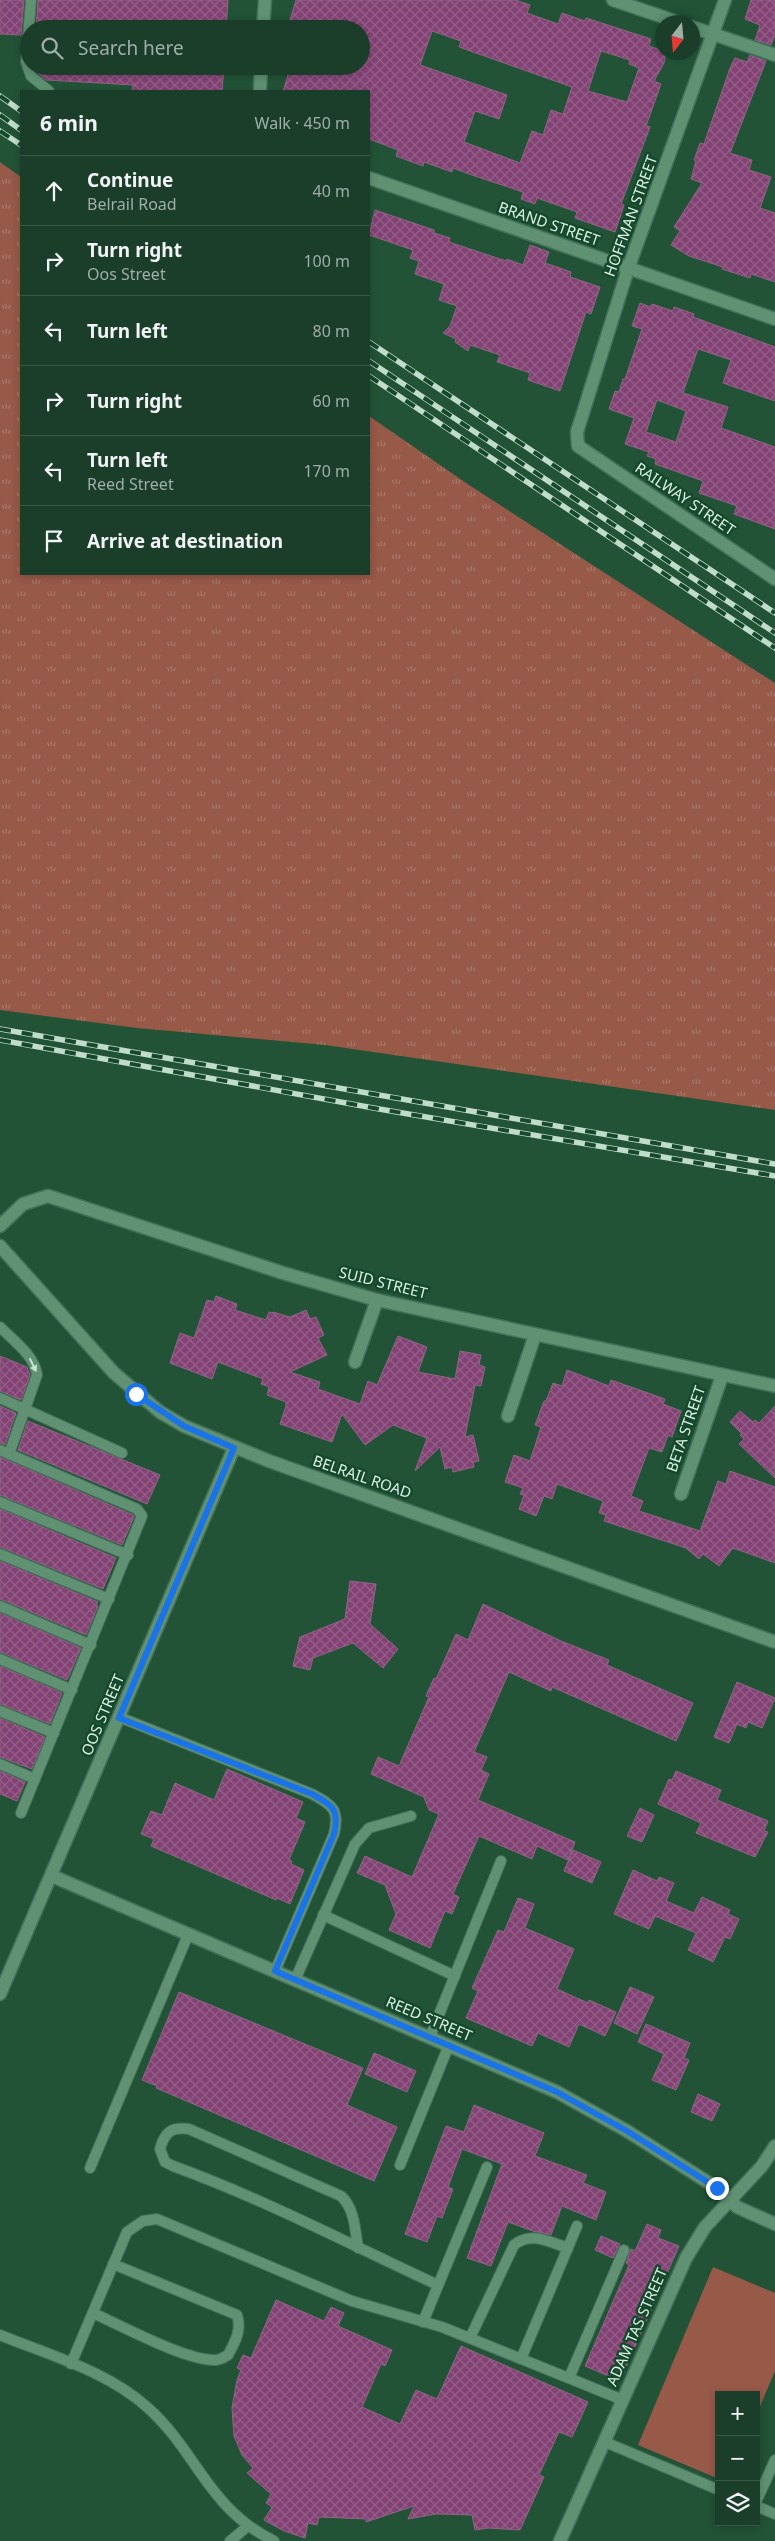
<!DOCTYPE html>
<meta charset="utf-8">
<style>
:root{--surface:#1a3e29;--page:#234531;--text:#f1f3f6;--muted:#9faea8;--line:#385746}
body{margin:0;font-family:"Noto Sans",sans-serif;background:var(--page);color:var(--text)}
.controls{position:absolute;right:15px;bottom:15px;display:grid;overflow:hidden;border-radius:0px;box-shadow:0 2px 8px #0003}
.controls button{width:45px;height:45px;display:grid;place-items:center;padding:0;border:0;border-bottom:1px solid var(--line);background:var(--surface);color:var(--text);font:25px sans-serif}
.compass{position:absolute;left:655px;top:15px;width:45px;height:45px;border-radius:50%;background:var(--surface);box-shadow:0 2px 8px #0003;rotate:196deg}
.stop{position:absolute;width:15px;height:15px;margin:-11px;border:4px solid #1a73e8;border-radius:50%;background:#fff}
.stop.end{background:#1a73e8;border-color:#fff;box-shadow:0 1px 5px #0008}
.list{margin:0;padding:0;list-style:none}
h2{display:flex;justify-content:space-between;align-items:center;height:65px;margin:0;padding:0 20px;font-size:21px}
h2 small{font-size:16px;font-weight:400;color:var(--muted)}
.list li{display:grid;grid-template-columns:32px 1fr auto;gap:15px;align-items:center;box-sizing:border-box;height:70px;padding:0 20px;border-top:1px solid var(--line)}
.list b{display:block;font-size:19px;white-space:nowrap}
.list p{margin:0;font-size:16px;white-space:nowrap;color:var(--muted)}
.list em{font-size:16px;font-style:normal;color:var(--muted)}
.icon{flex:none;width:28px;height:28px;fill:none;stroke:currentColor;stroke-width:2;stroke-linecap:round;stroke-linejoin:round}
.map{position:relative;flex:none;width:775px;height:2541px;overflow:hidden}
.search{position:absolute;background:var(--surface);box-shadow:0 2px 8px #0003;left:20px;top:20px;width:350px;height:55px;display:flex;align-items:center;gap:12px;box-sizing:border-box;padding:0 18px;border-radius:28px;color:var(--muted);font-size:19px}
.panel{position:absolute;background:var(--surface);box-shadow:0 2px 8px #0003;left:20px;top:90px;width:350px;height:485px;border-radius:0px}
.map>svg:first-child{display:block}
</style>
<div class="map">
<svg width="775" height="2541" viewBox="0 0 775 2541">
<defs>
<pattern id="park-tufts" width="24" height="20" patternUnits="userSpaceOnUse" patternTransform="scale(1.25)"><rect width="24" height="20" fill="#975948"/><path d="M3 7l-1-3M5 7V3M7 7l1-3M15 17l-1-3M17 17v-4M19 17l1-3" fill="none" stroke="#a9796b"/></pattern>
<pattern id="building-cross-hatch" width="8" height="8" patternUnits="userSpaceOnUse" patternTransform="scale(1.25)"><rect width="8" height="8" fill="#834274"/><path d="M0 0l8 8M0 8l8-8" fill="none" stroke="#945e88"/></pattern>
</defs>
<rect width="100%" height="100%" fill="#225337"/>
<path fill="#975948" d="M713 2267 775 2293V2371L756 2416V2395H719V2479L638 2445Z"/>
<path fill="url(#park-tufts)" d="M0 162 21 177V574H369V416L466 483 775 683V1110L325 1045 137 1028 0 1010Z"/>
<g fill="url(#building-cross-hatch)" stroke="#8f6584" fill-rule="evenodd">
<path d="M0 0H24L21 35 0 34Z"/>
<path d="M38 0H228L226 29H36Z"/>
<path d="M296 0H515L530 5 527 13 558 24 562 13 585 21 586 18 651 39 649 46 666 52 664 63 654 81 661 84 646 126 650 127 621 204 624 205 615 232 575 218 577 212 537 198 535 204 521 199 523 192 469 174 453 168 452 172 424 162 423 166 396 156 398 150 369 139V91H283L291 66H361V29H293L296 22 290 20ZM432 31 461 41 459 47 572 87 563 114 551 110 543 135 532 131 520 163 464 142 475 111 499 119 507 95 420 65ZM601 51 630 60 629 64 639 68 627 102 588 91Z"/>
<path d="M751 0H775V35L771 45 755 40 760 25 745 19Z"/>
<path d="M750 55 766 61 730 153 752 160 749 170 771 177 760 208 775 213V282L751 274 750 278 722 269 723 267 689 256 671 245 680 231 674 227 702 183 691 179 696 161 694 160 700 143 704 144 730 68 735 58 747 62Z"/>
<path d="M35 66H224L222 91H132L133 85 46 80 37 72Z"/>
<path d="M375 210 434 230V233L450 238 449 242 506 261 507 259 523 265 530 245 549 252 545 263 571 272 570 277 600 287 591 314 586 312 560 391 528 380 530 373 497 362 500 355 470 345 468 351 455 342 456 339 443 333 450 326 457 306 439 300 444 284 415 274 419 261 410 258 413 250 369 235Z"/>
<path d="M640 303 651 307 652 304 673 311 674 307 694 314 693 317 775 347V401L723 383 731 360 698 349 683 393 728 407 721 428 775 447V529L734 514 737 506 699 493 703 481 655 464 656 459 647 456 649 452 625 444 634 418 609 409 615 391 619 392 623 379H625L642 329 632 326ZM657 400 686 411 676 442 646 432Z"/>
<path d="M216 1296 237 1304 235 1310 266 1320 269 1312 272 1313 273 1312 290 1317 306 1310 310 1319 316 1317 324 1335 318 1338 327 1355 290 1372 320 1382 318 1389 360 1404 368 1381 377 1385 398 1336 427 1347 418 1372 455 1379 460 1351 481 1355 479 1365 485 1367 481 1386 475 1385 465 1437 473 1435 479 1461 473 1462 474 1467 453 1472 452 1467 445 1469 440 1447 415 1471 427 1438 393 1425 365 1445 342 1414 332 1442 280 1424 286 1406V1402L267 1395 269 1387 261 1384 263 1379 218 1362 212 1379 170 1363 180 1333 194 1338 207 1300 214 1302Z"/>
<path d="M0 1356 27 1367 30 1375 21 1400 0 1391Z"/>
<path d="M567 1370 609 1386 611 1380 665 1399 663 1404 681 1411 672 1437 668 1435 662 1452 649 1448 631 1496 643 1501 639 1511 700 1531 718 1481 726 1484 730 1471 775 1487V1563L733 1548 719 1566 703 1554 699 1559 686 1548 604 1521 606 1515 599 1513 603 1501 557 1484 552 1499 544 1496 536 1516 519 1509 524 1495 520 1494 523 1488 505 1482 514 1455 530 1461 541 1427 535 1425 544 1401H546L553 1383 562 1386Z"/>
<path d="M0 1406 16 1413 5 1445 0 1443Z"/>
<path d="M775 1406V1478L739 1444 744 1439 740 1435 742 1434 730 1422 740 1411 753 1422 755 1420 759 1423Z"/>
<path d="M28 1421 160 1475 147 1504 18 1450Z"/>
<path d="M0 1457 133 1515 134 1517 122 1545 0 1495Z"/>
<path d="M0 1509 116 1558 103 1589 0 1547Z"/>
<path d="M0 1561 98 1602 96 1605 98 1606 86 1635 0 1599Z"/>
<path d="M350 1581 376 1584 370 1624 398 1649 383 1668 353 1643 313 1658 310 1670 293 1666 300 1637 345 1619Z"/>
<path d="M483 1604 561 1641 609 1660 607 1665 693 1703 676 1741 552 1687 551 1691 509 1672 474 1752 487 1757 481 1770 489 1774 478 1800 575 1842 568 1860 537 1846 532 1859 479 1836 453 1894 459 1897 452 1914 445 1911 430 1948 389 1930 396 1914 385 1885 357 1873 365 1856 412 1877 439 1814 429 1810 424 1797 371 1774 378 1757 399 1766 429 1697 426 1696 434 1678 436 1679 456 1634 468 1640Z"/>
<path d="M0 1613 81 1648 67 1680 0 1652Z"/>
<path d="M0 1666 62 1693 50 1724 0 1704Z"/>
<path d="M737 1682 775 1698 762 1728 748 1722 746 1728 737 1724 729 1743 714 1737Z"/>
<path d="M0 1718 45 1737 32 1769 0 1757Z"/>
<path d="M227 1769 303 1802 296 1818 305 1822 289 1860 292 1861 291 1864 304 1870 290 1904 277 1898 276 1900 151 1846 154 1839 141 1834 151 1811 162 1815 175 1783 214 1800Z"/>
<path d="M0 1771 25 1782 17 1801 0 1794Z"/>
<path d="M676 1771 721 1790 717 1800 768 1821 764 1831 768 1832 755 1857 696 1833 701 1823 658 1804 669 1779 672 1780Z"/>
<path d="M640 1808 654 1815 642 1842 627 1836Z"/>
<path d="M573 1850 601 1862 592 1883 564 1871Z"/>
<path d="M633 1870 657 1881 659 1877 674 1883 666 1901 694 1913 702 1897 730 1910 728 1914 739 1919 730 1939 725 1937 713 1962 688 1950 696 1933 655 1916 649 1929 614 1914Z"/>
<path d="M518 1898 534 1904 525 1928 574 1949 557 1989 588 2003 589 2000 616 2012 605 2036 579 2024 569 2047 538 2033 532 2046 466 2018 478 1991 472 1988 498 1930 504 1932Z"/>
<path d="M630 1987 654 1997 637 2034 614 2023Z"/>
<path d="M179 1992 363 2068 347 2105 397 2127 374 2181 156 2088 157 2086 142 2080Z"/>
<path d="M646 2024 690 2043 684 2058 689 2060 676 2090 652 2080 664 2054 638 2042Z"/>
<path d="M374 2053 416 2071 407 2092 365 2074Z"/>
<path d="M698 2094 720 2104 712 2121 691 2112Z"/>
<path d="M474 2105 544 2133 535 2156 587 2175 583 2183 606 2192 596 2220 562 2206 551 2235 533 2231 508 2222 491 2266 467 2258 502 2164 462 2149 448 2187 453 2189 442 2218 437 2216 427 2242 405 2234 446 2126 464 2132Z"/>
<path d="M647 2224 661 2230 658 2238 679 2246 620 2381 585 2366 629 2265 626 2263 631 2249 635 2251Z"/>
<path d="M601 2236 620 2244 613 2258 595 2250Z"/>
<path d="M276 2300 324 2321 331 2307 344 2313 338 2326 392 2350 385 2366 381 2364 362 2407 400 2424 416 2390 437 2399 461 2346 588 2402 572 2437 559 2432 539 2475 544 2477 520 2530 488 2528 475 2530 472 2515 436 2514 408 2519 414 2506 366 2522V2519L319 2517 317 2525 308 2523 305 2538 284 2531 264 2520 272 2507 266 2503 271 2494 247 2473 253 2468 242 2455 234 2436 232 2408 237 2380 241 2370 237 2368 243 2355 251 2358Z"/>
</g>
<g fill="none" stroke-linecap="round" stroke-linejoin="round">
<g stroke="#427058" stroke-width="12">
<g id="service">
<path d="M31 0 26 62 31 76 49 91"/>
<path d="M0 1327C13 1340 35 1356 37 1375L9 1454"/>
<path d="M0 1398 122 1453"/>
<path d="M0 1450 137 1509 142 1516 21 1813"/>
<path d="M0 1502 128 1555"/>
<path d="M0 1554 109 1599"/>
<path d="M0 1606 91 1645"/>
<path d="M0 1659 72 1690"/>
<path d="M0 1711 54 1733"/>
<path d="M119 1717 312 1794C332 1805 340 1809 334 1834L275 1971"/>
<path d="M0 1764 35 1779"/>
<path d="M323 1915 455 1976"/>
<path d="M295 1980 355 1844 369 1828 411 1816"/>
<path d="M430 2037 501 1861"/>
<path d="M400 2165 449 2045"/>
<path d="M90 2168 188 1935"/>
<path d="M358 2248C355 2230 355 2209 341 2196L189 2129C172 2127 165 2131 160 2149L165 2162 173 2166C264 2199 351 2245 438 2285"/>
<path d="M93 2313C122 2326 188 2362 217 2360 221 2359 225 2357 228 2355 235 2342 242 2330 237 2315L113 2264"/>
<path d="M423 2322 487 2167"/>
<path d="M0 2335C49 2355 107 2371 147 2407 197 2451 207 2508 274 2541"/>
<path d="M470 2338 514 2245C531 2231 549 2242 568 2248"/>
<path d="M521 2359 577 2226"/>
<path d="M71 2364 127 2232 143 2221 157 2219 352 2301 442 2327 623 2400"/>
<path d="M569 2378 624 2250"/>
<path d="M605 2442 719 2490"/>
<path d="M756 2502 775 2460"/>
<path d="M756 2506 775 2514"/>
<path d="M230 2541 248 2526"/>
</g>
</g>
<g stroke="#427058" stroke-width="15">
<g id="minor">
<path d="M613 0 678 22"/>
<path d="M725 0 628 269 577 432 578 446 775 579"/>
<path d="M692 27 775 55"/>
<path d="M263 29 265 0"/>
<path d="M260 91 261 66"/>
<path d="M369 178 775 319"/>
<path d="M0 1226 23 1204 48 1196 283 1273 377 1300 775 1386"/>
<path d="M355 1362 377 1300"/>
<path d="M508 1416 535 1335"/>
<path d="M681 1494 722 1376"/>
<path d="M52 1876 557 2092 627 2131 717 2188 737 2207 775 2224"/>
<path d="M0 1994 234 1448"/>
<path d="M560 2541 686 2258 705 2227 762 2166 775 2146"/>
</g>
</g>
<g stroke="#427058" stroke-width="15">
<path id="tertiary" d="M0 1246 114 1373 160 1412 184 1426 269 1461 775 1642"/>
</g>
<use href="#service" stroke="#5f9172" stroke-width="10"/>
<use href="#minor" stroke="#5f9172" stroke-width="12"/>
<use href="#tertiary" stroke="#5f9172" stroke-width="12"/>
<g stroke="#c0dcca" stroke-width="5.5">
<g id="rail">
<path d="M0 96 21 111"/>
<path d="M0 115 21 130"/>
<path d="M0 131 21 145"/>
<path d="M369 342 775 613"/>
<path d="M369 361 775 633"/>
<path d="M369 376 775 648"/>
<path d="M0 1029 775 1164"/>
<path d="M0 1040 379 1109 775 1176"/>
</g>
</g>
<use href="#rail" stroke="#16482d" stroke-width="4" stroke-dasharray="11" stroke-linecap="butt"/>
</g>
<defs><path id="oneway-solid" d="M-6-.8H1V-3.2L6.5 0L1 3.2V.8H-6Z" transform="scale(1.25)"/></defs>
<use fill="#c6e3d0" href="#oneway-solid" transform="translate(33 1365) rotate(64)"/>
<g fill="none" stroke-linecap="round" stroke-linejoin="round">
<path stroke="#1a73e8" stroke-width="6" d="M136 1394 184 1426 234 1448 119 1718 312 1794C332 1805 340 1809 334 1834L275 1971 557 2092 627 2131 717 2188"/>
</g>
<g text-anchor="middle" stroke-width="5" stroke-linejoin="round" paint-order="stroke">
<g font-size="15" fill="#d8f1e0" stroke="#16482d">
<text transform="translate(631 216) rotate(-70)" y="5">HOFFMAN STREET</text>
<text transform="translate(549 224) rotate(19)" y="5">BRAND STREET</text>
<text transform="translate(685 499) rotate(34)" y="5">RAILWAY STREET</text>
<text transform="translate(383 1283) rotate(14)" y="5">SUID STREET</text>
<text transform="translate(686 1429) rotate(-71)" y="5">BETA STREET</text>
<text transform="translate(362 1477) rotate(19)" y="5">BELRAIL ROAD</text>
<text transform="translate(103 1715) rotate(-67)" y="5">OOS STREET</text>
<text transform="translate(429 2019) rotate(23)" y="5">REED STREET</text>
<text transform="translate(637 2327) rotate(-66)" y="5">ADAM TAS STREET</text>
</g>
</g>
</svg>
<div class="controls">
<button>+</button>
<button>−</button>
<button><svg class="icon" aria-label="layers" viewBox="0 0 24 24"><path d="M12 4l9 5-9 5-9-5zM3 14l9 5 9-5"/></svg></button>
</div>
<svg class="compass" viewBox="-18 -18 36 36"><path d="M0-13l5 13h-10z" fill="#e53935"/><path d="M0 13l5-13h-10z" fill="#9faea8"/></svg>
<div class="stop" style="left:136px;top:1394px"></div>
<div class="stop end" style="left:717px;top:2188px"></div>
<div class="search"><svg class="icon" aria-label="search" viewBox="0 0 24 24"><circle cx="10" cy="10" r="6"/><path d="M15 15l6 6"/></svg>Search here</div>
<section class="panel">
<h2>6 min<small>Walk · 450 m</small></h2>
<ul class="list">
<li><svg class="icon" aria-label="ahead" viewBox="0 0 24 24"><path d="M12 20V5M6 11l6-6 6 6"/></svg><div><b>Continue</b><p>Belrail Road</p></div><em>40 m</em></li>
<li><svg class="icon" aria-label="right" viewBox="0 0 24 24"><path d="M7 20v-9h11M14 6l5 5-5 5"/></svg><div><b>Turn right</b><p>Oos Street</p></div><em>100 m</em></li>
<li><svg class="icon" aria-label="left" viewBox="0 0 24 24"><path d="M17 20v-9H6M10 6l-5 5 5 5"/></svg><div><b>Turn left</b></div><em>80 m</em></li>
<li><svg class="icon" aria-label="right" viewBox="0 0 24 24"><path d="M7 20v-9h11M14 6l5 5-5 5"/></svg><div><b>Turn right</b></div><em>60 m</em></li>
<li><svg class="icon" aria-label="left" viewBox="0 0 24 24"><path d="M17 20v-9H6M10 6l-5 5 5 5"/></svg><div><b>Turn left</b><p>Reed Street</p></div><em>170 m</em></li>
<li><svg class="icon" aria-label="arrive" viewBox="0 0 24 24"><path d="M6 21V4h12l-3 4 3 4H6"/></svg><div><b>Arrive at destination</b></div></li>
</ul>
</section>
</div>
